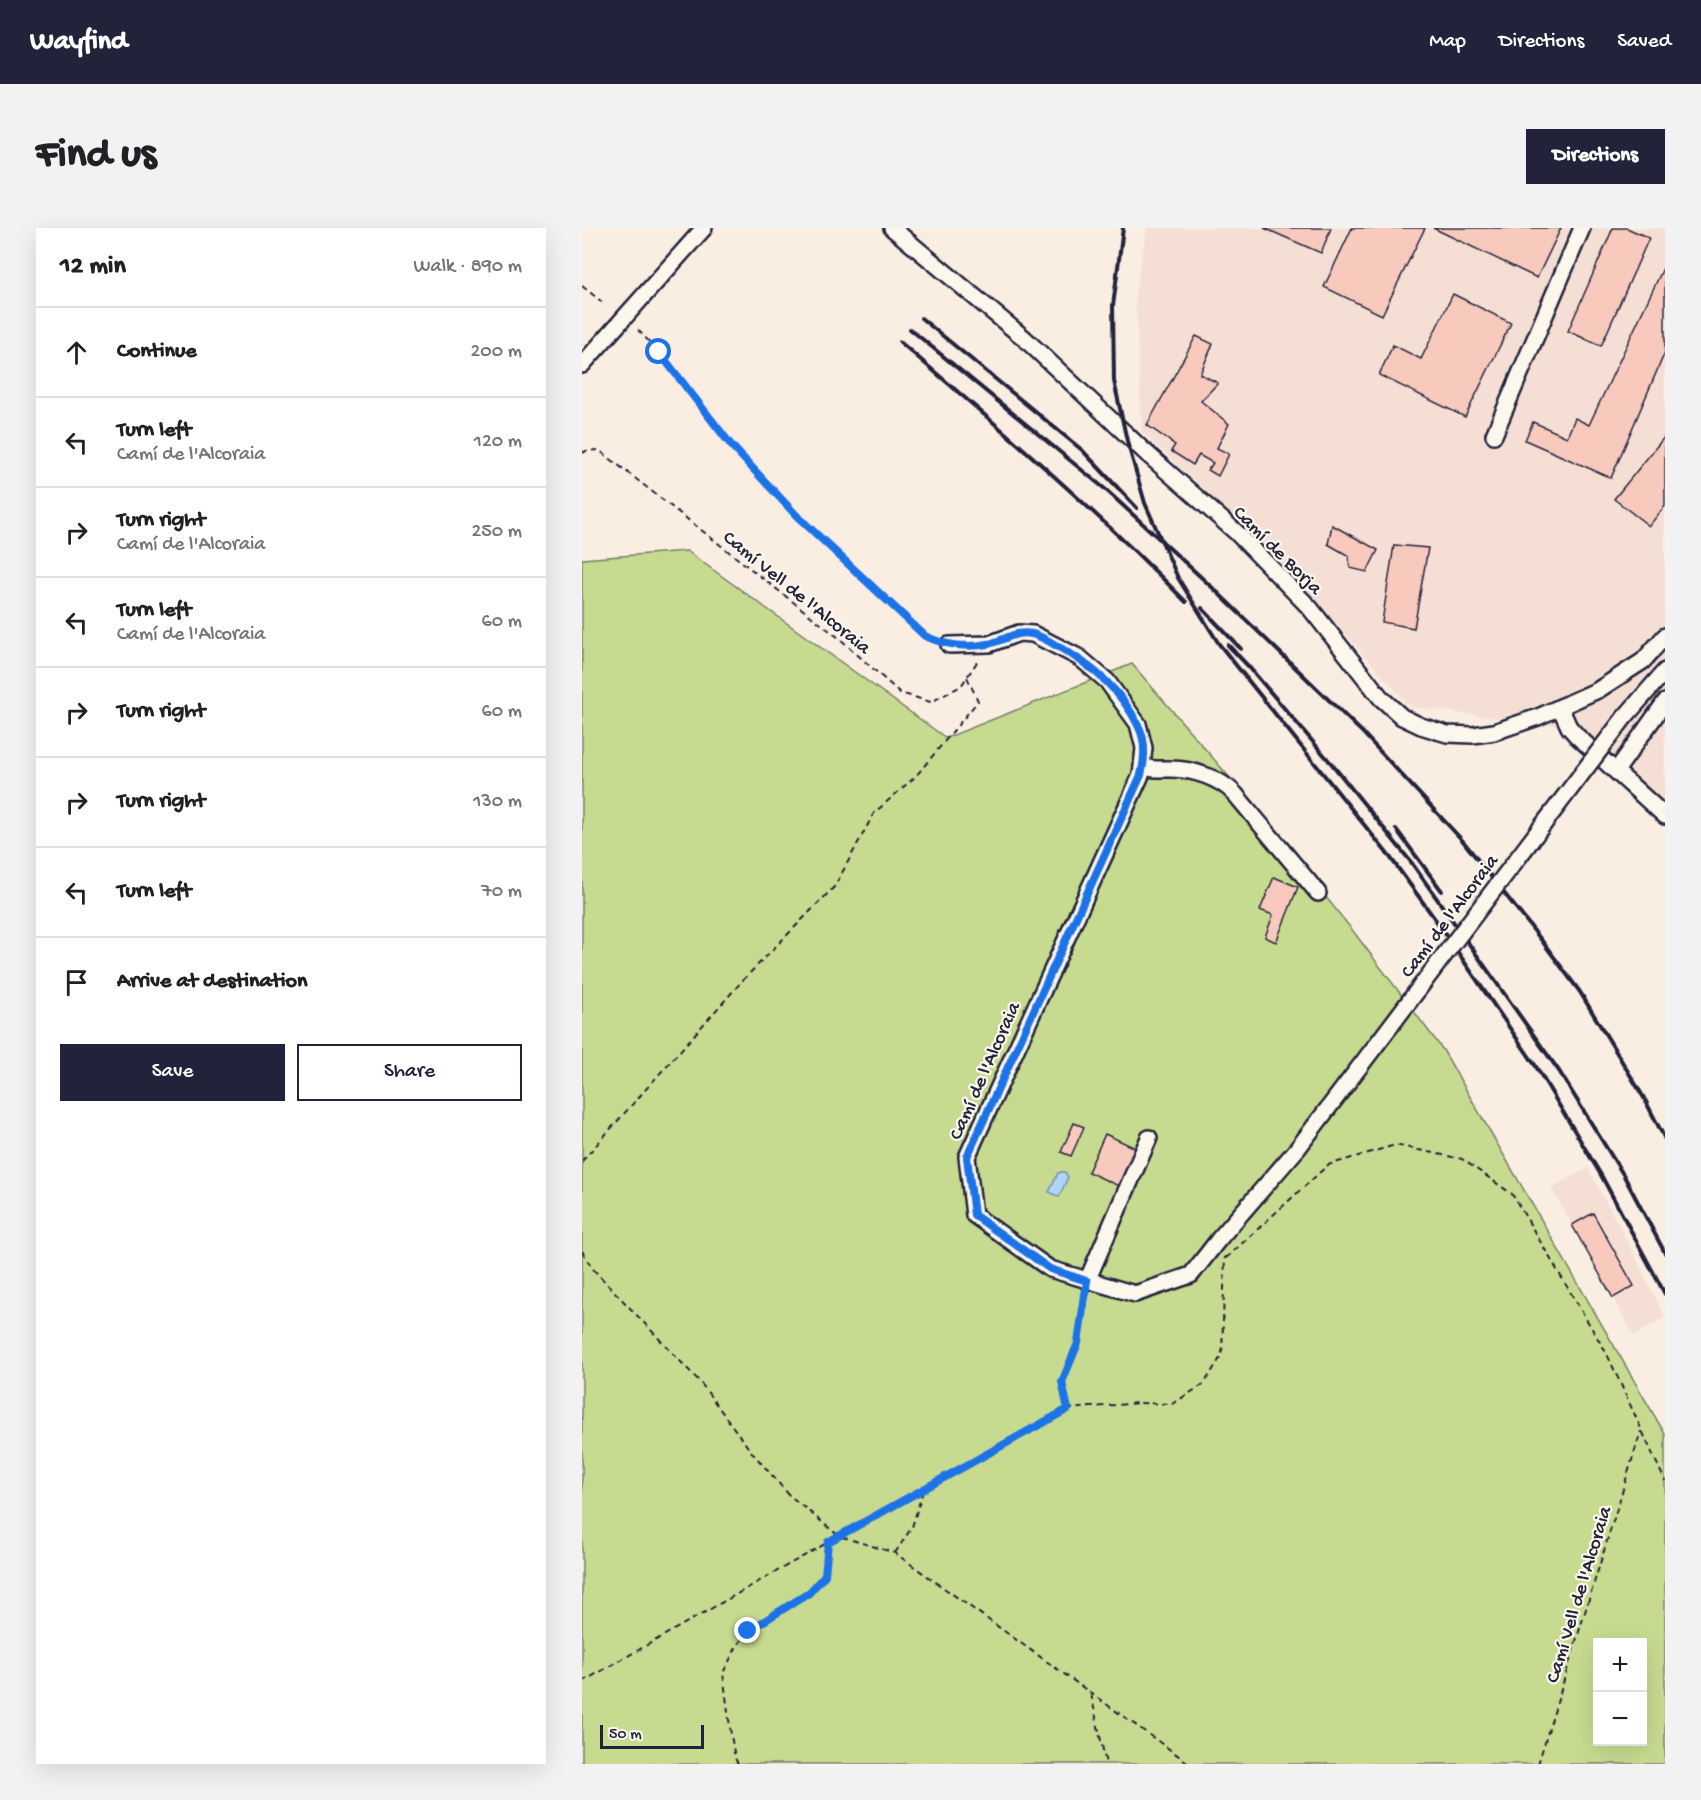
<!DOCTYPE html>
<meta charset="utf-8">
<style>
:root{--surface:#fff;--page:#f2f2f2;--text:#202124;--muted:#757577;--line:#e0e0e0;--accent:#22223b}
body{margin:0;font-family:"Gochi Hand",sans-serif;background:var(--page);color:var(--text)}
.controls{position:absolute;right:18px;bottom:18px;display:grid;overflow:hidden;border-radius:0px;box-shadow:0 6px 24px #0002}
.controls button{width:54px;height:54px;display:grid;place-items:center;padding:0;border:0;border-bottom:2px solid var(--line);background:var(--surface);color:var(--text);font:30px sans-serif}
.scale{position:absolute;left:18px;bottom:15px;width:104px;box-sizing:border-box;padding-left:6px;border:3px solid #22223b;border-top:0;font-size:16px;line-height:21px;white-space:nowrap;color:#22223b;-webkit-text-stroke:4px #fbf7ec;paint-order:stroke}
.stop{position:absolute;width:18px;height:18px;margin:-14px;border:4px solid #1a73e8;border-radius:50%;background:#fff}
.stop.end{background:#1a73e8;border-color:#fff;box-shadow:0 2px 6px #0008}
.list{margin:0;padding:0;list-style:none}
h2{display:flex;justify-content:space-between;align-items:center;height:78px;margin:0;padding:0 24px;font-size:26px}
h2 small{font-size:20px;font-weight:400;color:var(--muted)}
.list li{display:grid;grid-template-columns:39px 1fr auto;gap:18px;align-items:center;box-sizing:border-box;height:90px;padding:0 24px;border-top:2px solid var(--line)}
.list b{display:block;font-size:22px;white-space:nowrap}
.list p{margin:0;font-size:20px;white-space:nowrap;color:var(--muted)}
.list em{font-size:20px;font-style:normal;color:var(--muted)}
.actions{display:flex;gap:12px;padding:18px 24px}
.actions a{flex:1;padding:14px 0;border:2px solid var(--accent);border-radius:0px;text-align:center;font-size:21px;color:var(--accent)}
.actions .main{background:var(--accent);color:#fff}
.icon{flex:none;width:33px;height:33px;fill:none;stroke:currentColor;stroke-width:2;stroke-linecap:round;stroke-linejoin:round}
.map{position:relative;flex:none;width:1083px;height:1536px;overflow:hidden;border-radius:0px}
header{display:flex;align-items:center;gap:36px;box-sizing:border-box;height:84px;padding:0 30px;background:var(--accent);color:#fff}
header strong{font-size:28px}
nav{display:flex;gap:33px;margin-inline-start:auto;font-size:21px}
.intro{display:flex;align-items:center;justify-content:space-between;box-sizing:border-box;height:144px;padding:0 36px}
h1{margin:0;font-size:42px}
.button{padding:15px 27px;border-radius:0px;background:var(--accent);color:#fff;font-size:21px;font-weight:700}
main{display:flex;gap:36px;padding:0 36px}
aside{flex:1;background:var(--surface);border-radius:0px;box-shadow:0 6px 24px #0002}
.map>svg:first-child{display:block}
</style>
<header>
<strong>Wayfind</strong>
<nav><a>Map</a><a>Directions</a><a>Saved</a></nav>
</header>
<div class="intro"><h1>Find us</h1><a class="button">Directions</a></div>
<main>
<aside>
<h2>12 min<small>Walk · 890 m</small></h2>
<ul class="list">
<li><svg class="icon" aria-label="ahead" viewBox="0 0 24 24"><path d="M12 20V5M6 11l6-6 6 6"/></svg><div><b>Continue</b></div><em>200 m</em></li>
<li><svg class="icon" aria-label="left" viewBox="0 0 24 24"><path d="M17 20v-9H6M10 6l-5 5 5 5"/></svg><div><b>Turn left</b><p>Camí de l'Alcoraia</p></div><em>120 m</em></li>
<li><svg class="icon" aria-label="right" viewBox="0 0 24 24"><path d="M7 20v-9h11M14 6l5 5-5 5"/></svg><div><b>Turn right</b><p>Camí de l'Alcoraia</p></div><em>250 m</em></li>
<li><svg class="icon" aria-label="left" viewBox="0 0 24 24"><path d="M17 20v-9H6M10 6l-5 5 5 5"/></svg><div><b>Turn left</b><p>Camí de l'Alcoraia</p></div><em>60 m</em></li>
<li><svg class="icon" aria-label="right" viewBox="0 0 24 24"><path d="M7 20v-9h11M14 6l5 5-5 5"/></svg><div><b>Turn right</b></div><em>60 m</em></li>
<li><svg class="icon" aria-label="right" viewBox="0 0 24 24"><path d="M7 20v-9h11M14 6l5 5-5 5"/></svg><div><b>Turn right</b></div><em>130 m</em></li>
<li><svg class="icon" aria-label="left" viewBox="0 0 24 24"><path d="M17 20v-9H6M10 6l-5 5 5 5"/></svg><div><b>Turn left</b></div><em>70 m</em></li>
<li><svg class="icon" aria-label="arrive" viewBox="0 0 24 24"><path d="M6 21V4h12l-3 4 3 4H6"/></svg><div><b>Arrive at destination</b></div></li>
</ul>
<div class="actions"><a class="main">Save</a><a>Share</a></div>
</aside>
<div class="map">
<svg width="1083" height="1536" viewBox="0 0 1083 1536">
<rect width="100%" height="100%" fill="#faeee3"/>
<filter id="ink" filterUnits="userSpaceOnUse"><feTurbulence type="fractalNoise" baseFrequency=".0167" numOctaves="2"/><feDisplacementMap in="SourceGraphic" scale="12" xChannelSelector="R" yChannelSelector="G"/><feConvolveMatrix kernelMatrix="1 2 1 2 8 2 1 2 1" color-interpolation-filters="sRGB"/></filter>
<g filter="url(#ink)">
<g fill="#f5dfd5">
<path d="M565 0H1083V589L987 499 828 479 762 405 628 267 560 204 553 66Z"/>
<path d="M1006 940 1049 1020 1083 1089 1052 1108 969 960Z"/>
</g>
<path fill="#c7db90" stroke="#747e66" stroke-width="1.5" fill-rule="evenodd" d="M105 323 364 510 550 436 661 565 771 703 861 822 1083 1206V1536H0V331ZM1016 1414H1060V1514H1016Z"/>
<path fill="#add6f8" stroke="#758eac" stroke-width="1.5" d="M480 944H483L486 949 477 969 467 964 476 945Z"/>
<g fill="#f8c9bd" stroke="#22223b" stroke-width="1.5">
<path d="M682 0H749L739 25Z"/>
<path d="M770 0H843L800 87 742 59Z"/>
<path d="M851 0H979L955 50Z"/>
<path d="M1031 0H1045L1067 10 1019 118 986 103Z"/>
<path d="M1083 36V124L1029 250 943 212 951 194 985 209 993 190 1007 197Z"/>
<path d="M871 66 929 95 883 189 797 147 811 117 839 131Z"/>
<path d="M614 108 631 116 618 146 636 155 619 173 647 196 635 220 647 226 636 248 626 242 631 235 617 227 611 237 589 223 593 217 565 197Z"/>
<path d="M1083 208V278L1067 298 1032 271Z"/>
<path d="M750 297 796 322 785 344 768 340 767 328 746 316Z"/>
<path d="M812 317 846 320 832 400 800 394Z"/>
<path d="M692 649 716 659 694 714 683 709 691 687 678 682Z"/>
<path d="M492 895 502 899 489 928 479 924Z"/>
<path d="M523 906 556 921 539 959 506 944Z"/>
<path d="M1011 985 1052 1058 1031 1070 990 997Z"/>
</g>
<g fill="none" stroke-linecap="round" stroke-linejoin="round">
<g stroke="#22223b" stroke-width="20">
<g id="minor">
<path d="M310 0 442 110 562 223 654 304 728 380 799 470 820 489 839 498 865 506 891 507 912 504 956 489 1016 462 1061 433 1083 408"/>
<path d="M0 137 122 0"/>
<path d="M912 207 1000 0"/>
<path d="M367 417 407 416 437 405 451 406 498 430 525 453 556 496 562 520 559 547 385 929 392 987 468 1041 553 1066 609 1047 637 1011 716 920"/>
<path d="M978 479 987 499 995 508 1083 588"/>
<path d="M1042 490 1083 443"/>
<path d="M561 539C571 542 578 541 589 541 611 541 638 550 653 566L736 665"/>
<path d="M1034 543 1083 474"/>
<path d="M505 1053 567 910"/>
</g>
</g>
<g stroke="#22223b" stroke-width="2" stroke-dasharray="6 4.5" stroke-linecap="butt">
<path d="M0 58 20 74"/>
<path d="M56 102 77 124 149 217 214 287 343 408 354 412"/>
<path d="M0 225 4 223 17 222 257 410 318 465 349 474 379 458 397 431"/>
<path d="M0 933 161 752 253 658 292 585 334 548 396 473 385 449"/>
<path d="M0 1023 11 1041 118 1154 168 1222 207 1267 257 1308 313 1325 608 1536"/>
<path d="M644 1030 746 937 813 917 880 931 930 966 1025 1126 1083 1253"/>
<path d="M486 1181 480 1154 496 1115 503 1065"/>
<path d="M313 1325 330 1299 341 1263"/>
<path d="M0 1454 257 1308 486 1181 557 1175 590 1176 622 1156 640 1127 643 1028"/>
<path d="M509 1466 524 1536"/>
<path d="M156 1536 153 1530 149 1507 141 1445 155 1418 166 1403 227 1365 243 1347 246 1314"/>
<path d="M956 1536 1059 1203"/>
</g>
<use href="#minor" stroke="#fbf7ec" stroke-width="15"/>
<g stroke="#22223b" stroke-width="4">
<path d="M541 0 531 78 532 153 545 213 563 275 596 350 637 416 808 629 853 691 953 837 1019 947 1083 1066"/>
<path d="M339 90 500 222 555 280"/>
<path d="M328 101 523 261 633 362 780 504 881 613 960 713 998 764 1062 870 1083 911"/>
<path d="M318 114C416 198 514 282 604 374"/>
<path d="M620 380 659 421"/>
<path d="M646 417 667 439 749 535 829 634 977 843 1042 948 1083 1025"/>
<path d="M814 601 860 663"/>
</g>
<g stroke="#22223b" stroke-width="20" stroke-linecap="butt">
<path id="minor-bridge" d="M716 920 1042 490"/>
</g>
<use href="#minor-bridge" stroke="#fbf7ec" stroke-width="15"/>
</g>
</g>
<g fill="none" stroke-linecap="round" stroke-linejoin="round" filter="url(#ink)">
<path stroke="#1a73e8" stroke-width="8" d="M77 124 149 217 214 287 343 408C362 417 385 420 406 416 422 413 433 402 450 406 459 408 467 413 475 418 508 436 539 462 556 497 564 512 563 531 559 547L385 929 392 987 468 1041 505 1053 496 1115 480 1154 486 1181 246 1314 243 1347 227 1365 166 1403"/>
</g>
<g text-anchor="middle" stroke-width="4.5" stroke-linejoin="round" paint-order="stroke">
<g font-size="20" fill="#22223b" stroke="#fbf7ec">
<text transform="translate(697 321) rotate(45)" y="7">Camí de Borja</text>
<text transform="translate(216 363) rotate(39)" y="7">Camí Vell de l'Alcoraia</text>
<text transform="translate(866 687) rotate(-53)" y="7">Camí de l'Alcoraia</text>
<text transform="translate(401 842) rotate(-66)" y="7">Camí de l'Alcoraia</text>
<text transform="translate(995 1366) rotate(-73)" y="7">Camí Vell de l'Alcoraia</text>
</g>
</g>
</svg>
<div class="controls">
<button>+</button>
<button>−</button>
</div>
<div class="scale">50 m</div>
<div class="stop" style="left:77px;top:124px"></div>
<div class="stop end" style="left:166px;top:1403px"></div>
</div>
</main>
